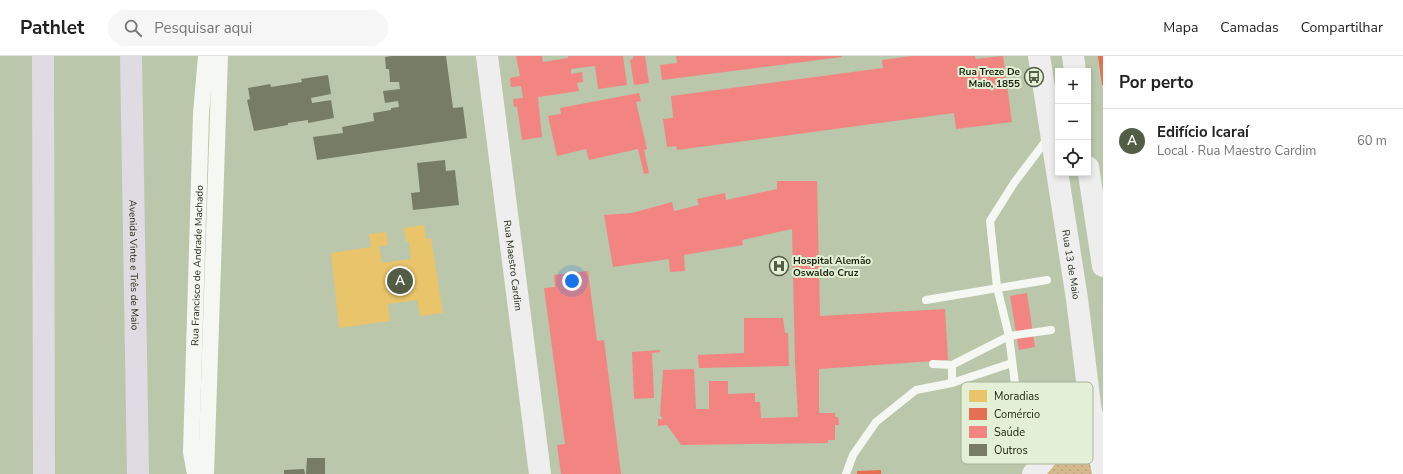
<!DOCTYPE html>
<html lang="pt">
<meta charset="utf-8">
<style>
:root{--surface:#fff;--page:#f6f6f6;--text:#222;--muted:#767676;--line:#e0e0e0;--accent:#535d46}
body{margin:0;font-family:"Nunito Sans",sans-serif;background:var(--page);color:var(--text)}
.controls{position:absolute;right:12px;top:12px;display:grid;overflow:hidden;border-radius:0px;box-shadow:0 2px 6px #0003}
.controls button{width:36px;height:36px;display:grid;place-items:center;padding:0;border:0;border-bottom:1px solid var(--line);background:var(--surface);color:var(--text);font:20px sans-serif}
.you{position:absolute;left:572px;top:225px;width:14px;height:14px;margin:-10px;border:3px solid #fff;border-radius:50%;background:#1a73e8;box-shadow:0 0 0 6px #1a73e833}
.badge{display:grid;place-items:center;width:26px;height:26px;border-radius:50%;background:var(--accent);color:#fff;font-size:13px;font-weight:700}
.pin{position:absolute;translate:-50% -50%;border:2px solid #fff;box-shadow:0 1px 4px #0006}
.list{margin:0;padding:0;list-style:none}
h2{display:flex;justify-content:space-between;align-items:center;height:52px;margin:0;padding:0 16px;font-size:17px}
h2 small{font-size:13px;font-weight:400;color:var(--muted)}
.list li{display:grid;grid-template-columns:26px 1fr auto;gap:12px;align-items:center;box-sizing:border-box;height:64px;padding:0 16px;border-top:1px solid var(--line)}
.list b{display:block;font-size:15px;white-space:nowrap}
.list p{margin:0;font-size:13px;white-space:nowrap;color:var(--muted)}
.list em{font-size:13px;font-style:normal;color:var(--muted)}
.icon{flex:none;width:22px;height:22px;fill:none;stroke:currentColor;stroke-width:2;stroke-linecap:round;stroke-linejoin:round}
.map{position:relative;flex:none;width:1103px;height:418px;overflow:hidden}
header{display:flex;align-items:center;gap:24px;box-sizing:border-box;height:56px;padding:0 20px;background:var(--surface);border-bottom:1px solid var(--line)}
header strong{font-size:19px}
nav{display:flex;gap:22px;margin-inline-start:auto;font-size:14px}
.search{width:280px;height:36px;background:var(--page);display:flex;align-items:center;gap:10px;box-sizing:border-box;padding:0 14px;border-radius:22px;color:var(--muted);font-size:15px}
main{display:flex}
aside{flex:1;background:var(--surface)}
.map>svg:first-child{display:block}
</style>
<header>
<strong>Pathlet</strong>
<div class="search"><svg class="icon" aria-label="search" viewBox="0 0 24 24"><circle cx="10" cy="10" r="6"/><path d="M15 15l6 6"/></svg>Pesquisar aqui</div>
<nav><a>Mapa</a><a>Camadas</a><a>Compartilhar</a></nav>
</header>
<main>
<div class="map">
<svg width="1103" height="418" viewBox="0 0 1103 418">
<defs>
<pattern id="green-dots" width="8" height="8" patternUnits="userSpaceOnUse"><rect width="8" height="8" fill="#d3b98b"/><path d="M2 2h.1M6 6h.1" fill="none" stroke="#b59f77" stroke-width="1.8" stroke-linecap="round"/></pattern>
</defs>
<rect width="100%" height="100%" fill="#bac7ab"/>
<path fill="url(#green-dots)" d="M1097 378 1103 418H1044L1056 403Z"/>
<path fill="#e9c46a" d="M424 169 426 183 431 182 443 257 420 260 417 244 388 248 390 265 339 272 331 197 371 191 369 178 386 176 388 189 379 190 382 207 411 203 409 185 406 186 404 172Z"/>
<g fill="#e76f51">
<path d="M1098 0H1103V29H1102Z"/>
<path d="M881 414V418H857V415Z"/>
</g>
<g fill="#f28482">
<path d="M516 0H542L543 6 568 2V0H623L627 29 598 33 595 10 571 13V18L582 16 583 26 577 27 579 35 538 41 542 81 522 84 517 50 514 51 513 43 523 42 521 30 511 31 510 22 520 20Z"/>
<path d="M633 0H645L649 27 634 29 630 4 633 3Z"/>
<path d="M676 0H842V1L662 24 660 9 677 7Z"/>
<path d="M912 0H975L976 3 1003 0 1012 66 956 73 954 57 677 94 676 90 667 91 663 63 673 62 671 40 883 12 882 4Z"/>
<path d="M639 37 641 45 636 46 647 93 644 94 649 117 644 118 638 93 589 104 586 93 557 100 548 60 561 58 560 52Z"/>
<path d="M777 125H817L820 260 945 253 948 304 819 313V357H835V361H838L839 369H835V384H828V387L681 389 667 369 658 370V363H663L660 359 663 314 694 313 696 353H709V325H728V338L755 337V346H760L761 362 798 361 795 306 792 173 742 184 743 189 684 199 685 215 670 216 669 203 613 211 604 159 632 157 672 146 674 155 699 149 697 143 725 137 726 144 777 133Z"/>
<path d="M588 215 597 285 604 284 621 418H561L557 389 565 388 544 232 555 231 554 219Z"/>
<path d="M1027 237 1035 291 1019 294 1010 240Z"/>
<path d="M744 262H783L785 277H788L789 310 699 312 698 299 744 297Z"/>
<path d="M660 294V296L652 297 654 342 634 343 632 296Z"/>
</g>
<g fill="#777d65">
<path d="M392 0H446L453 52 463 51 467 82 317 104 313 81 343 77 342 71 374 65 373 57 391 54V52L399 51 398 45 385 47 383 35 400 33 399 26H390L389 13H386L385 1Z"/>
<path d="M328 19 331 38 311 42 312 47 331 44 334 62 308 67V64L288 67V69L254 75 247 44 250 43 248 32 270 28 271 31 302 26 301 23Z"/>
<path d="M445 104 446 115 455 114 459 149 413 154 411 137 420 136 417 107Z"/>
<path d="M307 402H325V418H306Z"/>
<path d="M304 413 305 418H284V414Z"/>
</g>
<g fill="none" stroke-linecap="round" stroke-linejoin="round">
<g stroke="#f5f7f2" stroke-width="8">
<path d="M926 244 1047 224"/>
<path d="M933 308 952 309 1009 280 1051 274"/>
<path d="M952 309V327"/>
<path d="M1018 352 1009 280 997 231 990 165 1014 127 1048 82"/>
<path d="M846 418 853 399 876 366 916 334 952 327 1012 307"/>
</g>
<g stroke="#f5f7f2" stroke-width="16">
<path id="s1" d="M195 418 191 396 201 58 206 0"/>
<path d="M206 418 220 0"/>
</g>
<g stroke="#efeeee" stroke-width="22">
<path id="s2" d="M487 0 540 418"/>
<path id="s3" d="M1039 0 1077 243 1090 349 1103 417"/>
<path d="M1073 0 1075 15"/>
<path d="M1088 111 1103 210"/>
<path d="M1033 418C1050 395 1073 370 1103 367"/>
</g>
<g stroke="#dfdbe3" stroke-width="22">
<path d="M43 0 44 418"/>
<path id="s4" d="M131 0 138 418"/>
</g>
</g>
<defs>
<g id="bus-ring" transform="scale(1)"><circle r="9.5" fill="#e3f0d5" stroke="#535d46" stroke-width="1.5"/><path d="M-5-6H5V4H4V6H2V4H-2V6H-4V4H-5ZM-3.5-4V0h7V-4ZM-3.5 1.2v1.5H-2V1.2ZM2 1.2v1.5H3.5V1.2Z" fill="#535d46"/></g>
<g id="hospital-ring" transform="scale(1)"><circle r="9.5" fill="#e3f0d5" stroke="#535d46" stroke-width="1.5"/><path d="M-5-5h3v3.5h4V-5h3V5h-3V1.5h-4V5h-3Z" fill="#535d46"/></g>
</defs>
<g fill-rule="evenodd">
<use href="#bus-ring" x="1034" y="21"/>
<use href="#hospital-ring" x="779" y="210"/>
</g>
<g text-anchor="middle" stroke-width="4" stroke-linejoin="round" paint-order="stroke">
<g font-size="10" font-weight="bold" fill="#1b240f" stroke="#e3f0d5" text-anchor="end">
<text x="1020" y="19">Rua Treze De<tspan x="1020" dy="12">Maio, 1855</tspan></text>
<text x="793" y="208" text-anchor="start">Hospital Alemão<tspan x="793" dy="12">Oswaldo Cruz</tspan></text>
</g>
<g font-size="10" fill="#1b240f" stroke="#e3f0d5">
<text dy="4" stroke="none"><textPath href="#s3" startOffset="211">Rua 13 de Maio</textPath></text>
<text dy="4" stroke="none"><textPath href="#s4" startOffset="209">Avenida Vinte e Três de Maio</textPath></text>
<text dy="4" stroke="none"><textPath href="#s1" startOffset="209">Rua Francisco de Andrade Machado</textPath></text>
<text dy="4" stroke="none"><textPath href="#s2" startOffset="211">Rua Maestro Cardim</textPath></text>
</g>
</g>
<rect x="961" y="326" width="132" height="82" rx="6" fill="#e3f0d5" stroke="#a7b39a" stroke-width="1"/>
<rect x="969" y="334" width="18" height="12" fill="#e9c46a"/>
<rect x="969" y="352" width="18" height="12" fill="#e76f51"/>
<rect x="969" y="370" width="18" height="12" fill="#f28482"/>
<rect x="969" y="388" width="18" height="12" fill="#777d65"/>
<g font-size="11" fill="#1b240f">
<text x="994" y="344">Moradias</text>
<text x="994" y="362">Comércio</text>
<text x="994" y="380">Saúde</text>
<text x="994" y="398">Outros</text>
</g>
</svg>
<div class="controls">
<button>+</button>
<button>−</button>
<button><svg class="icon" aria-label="locate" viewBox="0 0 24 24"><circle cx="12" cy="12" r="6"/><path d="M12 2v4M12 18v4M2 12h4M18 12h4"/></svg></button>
</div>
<div class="you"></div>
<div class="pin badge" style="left:400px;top:225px">A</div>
</div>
<aside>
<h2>Por perto<small></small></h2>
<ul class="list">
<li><span class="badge">A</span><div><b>Edifício Icaraí</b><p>Local · Rua Maestro Cardim</p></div><em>60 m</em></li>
</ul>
</aside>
</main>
